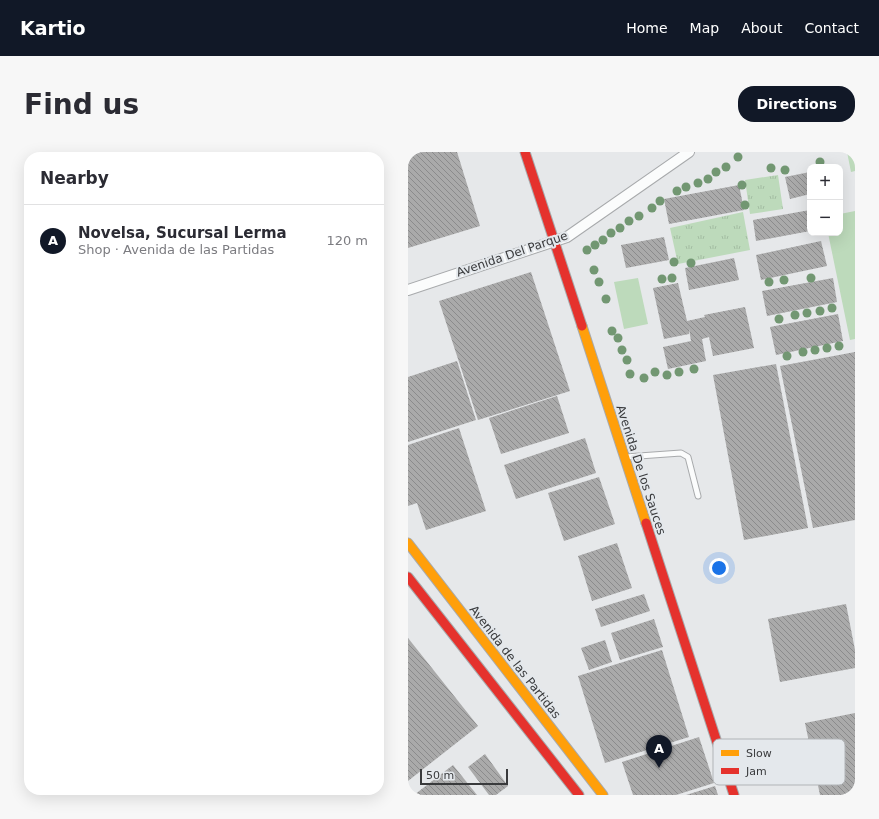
<!DOCTYPE html>
<meta charset="utf-8">
<style>
:root{--surface:#fff;--page:#f7f7f7;--text:#2b2b33;--muted:#7c7c81;--line:#e1e1e2;--accent:#111827}
body{margin:0;font-family:"DejaVu Sans",sans-serif;background:var(--page);color:var(--text)}
.controls{position:absolute;right:12px;top:12px;display:grid;overflow:hidden;border-radius:8px;box-shadow:0 4px 16px #0002}
.controls button{width:36px;height:36px;display:grid;place-items:center;padding:0;border:0;border-bottom:1px solid var(--line);background:var(--surface);color:var(--text);font:20px sans-serif}
.scale{position:absolute;left:12px;bottom:10px;width:88px;box-sizing:border-box;padding-left:4px;border:2px solid #393a3c;border-top:0;font-size:11px;line-height:14px;white-space:nowrap;color:#393a3c;-webkit-text-stroke:3px #e4e8ec;paint-order:stroke}
.you{position:absolute;left:311px;top:416px;width:14px;height:14px;margin:-10px;border:3px solid #fff;border-radius:50%;background:#1a73e8;box-shadow:0 0 0 6px #1a73e833}
.badge{display:grid;place-items:center;width:26px;height:26px;border-radius:50%;background:var(--accent);color:#fff;font-size:13px;font-weight:700}
.pin{position:absolute;translate:-50% -33px;filter:drop-shadow(0 1px 2px #0008)}
.pin::after{content:'';position:absolute;top:21px;width:14px;height:12px;background:inherit;clip-path:polygon(0 0,100% 0,50% 100%)}
.list{margin:0;padding:0;list-style:none}
h2{display:flex;justify-content:space-between;align-items:center;height:52px;margin:0;padding:0 16px;font-size:17px}
h2 small{font-size:13px;font-weight:400;color:var(--muted)}
.list li{display:grid;grid-template-columns:26px 1fr auto;gap:12px;align-items:center;box-sizing:border-box;height:72px;padding:0 16px;border-top:1px solid var(--line)}
.list b{display:block;font-size:15px;white-space:nowrap}
.list p{margin:0;font-size:13px;white-space:nowrap;color:var(--muted)}
.list em{font-size:13px;font-style:normal;color:var(--muted)}
.map{position:relative;flex:none;width:447px;height:643px;overflow:hidden;border-radius:16px}
header{display:flex;align-items:center;gap:24px;box-sizing:border-box;height:56px;padding:0 20px;background:var(--accent);color:#fff}
header strong{font-size:19px}
nav{display:flex;gap:22px;margin-inline-start:auto;font-size:14px}
.intro{display:flex;align-items:center;justify-content:space-between;box-sizing:border-box;height:96px;padding:0 24px}
h1{margin:0;font-size:28px}
.button{padding:10px 18px;border-radius:16px;background:var(--accent);color:#fff;font-size:14px;font-weight:700}
main{display:flex;gap:24px;padding:0 24px}
aside{flex:1;background:var(--surface);border-radius:16px;box-shadow:0 4px 16px #0002}
.map>svg:first-child{display:block}
</style>
<header>
<strong>Kartio</strong>
<nav><a>Home</a><a>Map</a><a>About</a><a>Contact</a></nav>
</header>
<div class="intro"><h1>Find us</h1><a class="button">Directions</a></div>
<main>
<aside>
<h2>Nearby<small></small></h2>
<ul class="list">
<li><span class="badge">A</span><div><b>Novelsa, Sucursal Lerma</b><p>Shop · Avenida de las Partidas</p></div><em>120 m</em></li>
</ul>
</aside>
<div class="map">
<svg width="447" height="643" viewBox="0 0 447 643">
<defs>
<pattern id="park-tufts" width="24" height="20" patternUnits="userSpaceOnUse"><rect width="24" height="20" fill="#bddabb"/><path d="M3 7l-1-3M5 7V3M7 7l1-3M15 17l-1-3M17 17v-4M19 17l1-3" fill="none" stroke="#a3bca2"/></pattern>
<pattern id="building-back-hatch" width="6" height="6" patternUnits="userSpaceOnUse"><rect width="6" height="6" fill="#aaa"/><path d="M-1 5l2 2M0 0l6 6M5-1l2 2" fill="none" stroke="#8b8b8c"/></pattern>
</defs>
<rect width="100%" height="100%" fill="#e6e8ea"/>
<g fill="url(#park-tufts)">
<path d="M370 23 375 57 342 62 337 28Z"/>
<path d="M335 60 342 98 270 112 262 76Z"/>
</g>
<g fill="#bddabb">
<path d="M439 0H447V19L443 20Z"/>
<path d="M447 59V187L442 188 420 81H432V62Z"/>
<path d="M230 126 240 172 216 177 206 130Z"/>
</g>
<g fill="url(#building-back-hatch)">
<path d="M0 0H49L72 74 0 96Z"/>
<path d="M402 20V42L382 47 377 25Z"/>
<path d="M331 33 336 58 261 72 256 47Z"/>
<path d="M402 58V79L348 89 345 68Z"/>
<path d="M256 85 261 108 218 116 213 93Z"/>
<path d="M413 89 419 114 353 128 348 103Z"/>
<path d="M326 106 331 128 281 138 277 116Z"/>
<path d="M123 120 162 239 70 268 31 149Z"/>
<path d="M425 126 429 150 359 164 354 139Z"/>
<path d="M270 131 279 169 297 165 296 163 337 155 346 196 305 204 301 185 294 187 298 209 260 217 255 195 283 189 281 177V182L256 187 245 136Z"/>
<path d="M430 162 435 189 368 203 362 175Z"/>
<path d="M447 200V368L405 376 372 214Z"/>
<path d="M49 209 68 268 0 290V225Z"/>
<path d="M368 212 400 376 336 388 305 223Z"/>
<path d="M149 244 161 281 93 302 81 266Z"/>
<path d="M51 276 78 359 18 378 9 351 0 354V293Z"/>
<path d="M177 286 188 321 108 347 96 313Z"/>
<path d="M191 325 207 372 156 389 140 341Z"/>
<path d="M209 391 224 436 184 449 170 404Z"/>
<path d="M236 442 242 459 193 475 187 457Z"/>
<path d="M438 452 447 498V516L372 530 360 467Z"/>
<path d="M246 467 255 495 212 508 203 481Z"/>
<path d="M0 486 70 574 0 629Z"/>
<path d="M197 488 204 510 181 518 173 496Z"/>
<path d="M254 498 281 585 197 611 170 524Z"/>
<path d="M447 561V643H412L397 571Z"/>
<path d="M291 585 306 631 268 643H225L214 610Z"/>
<path d="M77 602 100 634 88 643H81L60 615Z"/>
<path d="M45 613 69 643H6Z"/>
<path d="M307 634 310 643H278Z"/>
</g>
<g fill="none" stroke-linecap="round" stroke-linejoin="round">
<g stroke="#a8aaac" stroke-width="7">
<path id="lane" d="M217 305 273 301 280 305 290 344"/>
</g>
<g stroke="#a8aaac" stroke-width="12">
<path id="street" d="M0 138 159 85 281 0"/>
</g>
<g stroke="#a8aaac" stroke-width="11">
<g id="slow">
<path d="M174 174 238 371"/>
<path d="M0 391 195 643"/>
</g>
</g>
<g stroke="#a8aaac" stroke-width="11">
<g id="jam">
<path d="M117 0 174 174"/>
<path d="M238 371 326 643"/>
<path d="M0 425 171 643"/>
</g>
</g>
<use href="#lane" stroke="#fbfcfc" stroke-width="5"/>
<use href="#street" stroke="#fbfcfc" stroke-width="10"/>
<use href="#slow" stroke="#ff9f0a" stroke-width="9"/>
<use href="#jam" stroke="#e5322d" stroke-width="9"/>
</g>
<g fill="#729772">
<circle cx="330" cy="5" r="4.5"/>
<circle cx="412" cy="10" r="4.5"/>
<circle cx="318" cy="15" r="4.5"/>
<circle cx="363" cy="16" r="4.5"/>
<circle cx="377" cy="18" r="4.5"/>
<circle cx="308" cy="20" r="4.5"/>
<circle cx="300" cy="27" r="4.5"/>
<circle cx="290" cy="31" r="4.5"/>
<circle cx="334" cy="33" r="4.5"/>
<circle cx="278" cy="35" r="4.5"/>
<circle cx="269" cy="39" r="4.5"/>
<circle cx="252" cy="49" r="4.5"/>
<circle cx="337" cy="53" r="4.5"/>
<circle cx="244" cy="56" r="4.5"/>
<circle cx="231" cy="64" r="4.5"/>
<circle cx="221" cy="69" r="4.5"/>
<circle cx="212" cy="76" r="4.5"/>
<circle cx="203" cy="81" r="4.5"/>
<circle cx="195" cy="88" r="4.5"/>
<circle cx="187" cy="93" r="4.5"/>
<circle cx="179" cy="98" r="4.5"/>
<circle cx="266" cy="110" r="4.5"/>
<circle cx="283" cy="111" r="4.5"/>
<circle cx="186" cy="118" r="4.5"/>
<circle cx="264" cy="126" r="4.5"/>
<circle cx="403" cy="126" r="4.5"/>
<circle cx="254" cy="127" r="4.5"/>
<circle cx="376" cy="128" r="4.5"/>
<circle cx="191" cy="130" r="4.5"/>
<circle cx="361" cy="130" r="4.5"/>
<circle cx="198" cy="147" r="4.5"/>
<circle cx="424" cy="156" r="4.5"/>
<circle cx="412" cy="159" r="4.5"/>
<circle cx="399" cy="161" r="4.5"/>
<circle cx="387" cy="163" r="4.5"/>
<circle cx="371" cy="167" r="4.5"/>
<circle cx="204" cy="179" r="4.5"/>
<circle cx="210" cy="186" r="4.5"/>
<circle cx="431" cy="194" r="4.5"/>
<circle cx="419" cy="196" r="4.5"/>
<circle cx="214" cy="198" r="4.5"/>
<circle cx="407" cy="198" r="4.5"/>
<circle cx="395" cy="200" r="4.5"/>
<circle cx="379" cy="204" r="4.5"/>
<circle cx="219" cy="208" r="4.5"/>
<circle cx="286" cy="217" r="4.5"/>
<circle cx="247" cy="220" r="4.5"/>
<circle cx="271" cy="220" r="4.5"/>
<circle cx="222" cy="222" r="4.5"/>
<circle cx="259" cy="223" r="4.5"/>
<circle cx="236" cy="226" r="4.5"/>
</g>
<g text-anchor="middle" stroke-width="4" stroke-linejoin="round" paint-order="stroke">
<g font-size="12" fill="#393a3c" stroke="#e4e8ec">
<text transform="translate(104 102) rotate(-19)" y="4">Avenida Del Parque</text>
<text transform="translate(233 318) rotate(72)" y="4">Avenida De los Sauces</text>
<text transform="translate(107 510) rotate(52)" y="4">Avenida de las Partidas</text>
</g>
</g>
<rect x="305" y="587" width="132" height="46" rx="6" fill="#e4e8ec" stroke="#b1b4b7" stroke-width="1"/>
<rect x="313" y="598" width="18" height="6" fill="#ff9f0a"/>
<rect x="313" y="616" width="18" height="6" fill="#e5322d"/>
<g font-size="11" fill="#393a3c">
<text x="338" y="605">Slow</text>
<text x="338" y="623">Jam</text>
</g>
</svg>
<div class="controls">
<button>+</button>
<button>−</button>
</div>
<div class="scale">50 m</div>
<div class="you"></div>
<div class="pin badge" style="left:251px;top:616px">A</div>
</div>
</main>
